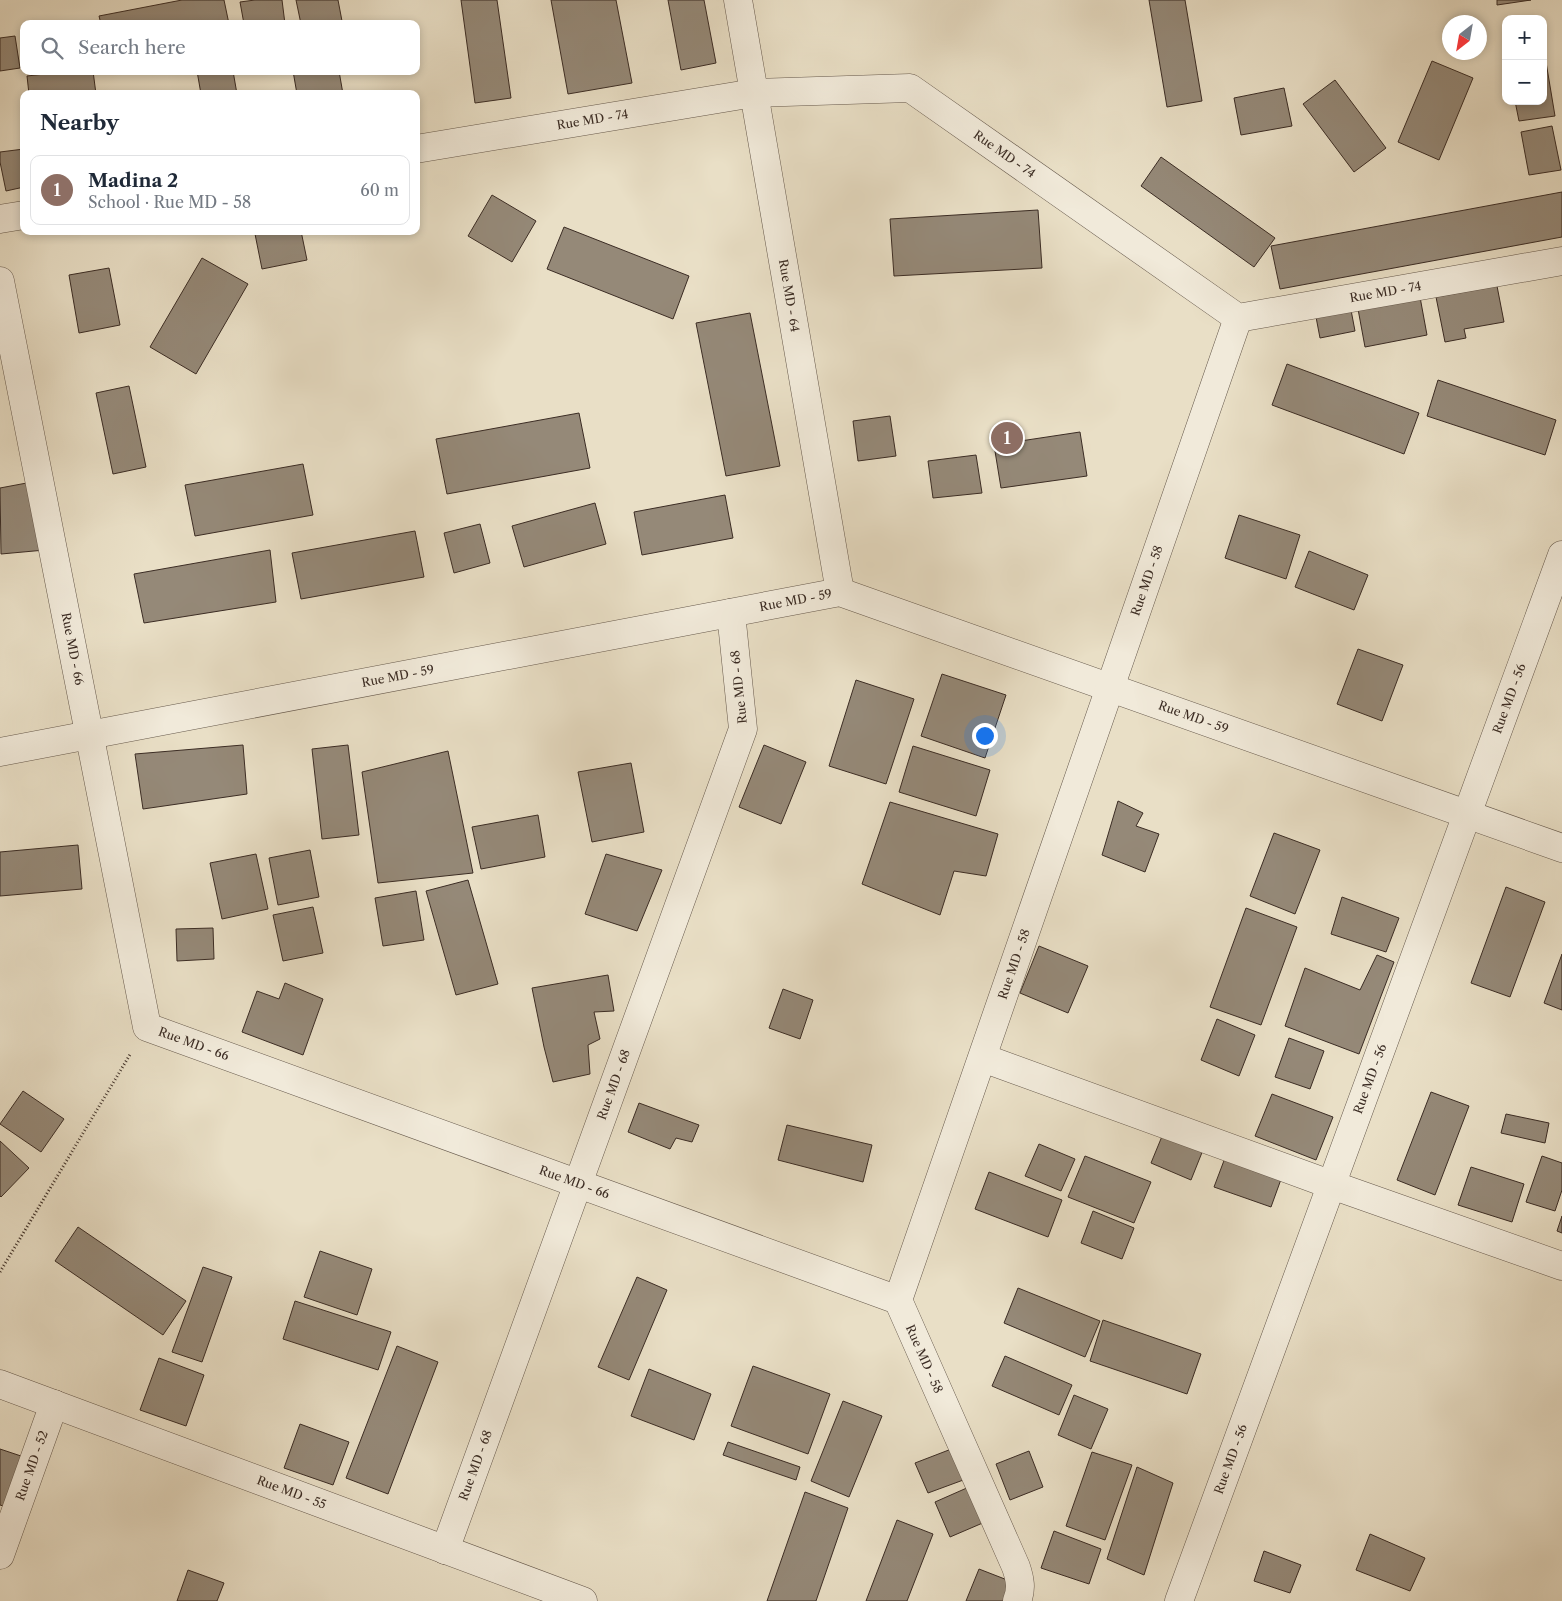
<!DOCTYPE html>
<meta charset="utf-8">
<style>
:root{--surface:#fff;--page:#f2f2f3;--text:#1f2937;--muted:#747a83;--line:#e0e1e3;--accent:#8f2418}
body{margin:0;font-family:"Libre Caslon Text",serif;background:var(--page);color:var(--text)}
.controls{position:absolute;right:15px;top:15px;display:grid;overflow:hidden;border-radius:10px;box-shadow:0 2px 8px #0003}
.controls button{width:45px;height:45px;display:grid;place-items:center;padding:0;border:0;border-bottom:1px solid var(--line);background:var(--surface);color:var(--text);font:25px sans-serif}
.compass{position:absolute;left:1442px;top:15px;width:45px;height:45px;border-radius:50%;background:var(--surface);box-shadow:0 2px 8px #0003;rotate:211deg}
.you{position:absolute;left:984px;top:735px;width:18px;height:18px;margin:-12px;border:4px solid #fff;border-radius:50%;background:#1a73e8;box-shadow:0 0 0 8px #1a73e833}
.badge{display:grid;place-items:center;width:32px;height:32px;border-radius:50%;background:var(--accent);color:#fff;font-size:16px;font-weight:700}
.pin{position:absolute;translate:-50% -50%;border:2px solid #fff;box-shadow:0 1px 5px #0006}
.list{margin:0;padding:0;list-style:none}
h2{display:flex;justify-content:space-between;align-items:center;height:65px;margin:0;padding:0 20px;font-size:21px}
h2 small{font-size:16px;font-weight:400;color:var(--muted)}
.list li{display:grid;grid-template-columns:32px 1fr auto;gap:15px;align-items:center;box-sizing:border-box;height:70px;margin:0 10px 10px;padding:0 10px;border:1px solid var(--line);border-radius:10px}
.list b{display:block;font-size:19px;white-space:nowrap}
.list p{margin:0;font-size:16px;white-space:nowrap;color:var(--muted)}
.list em{font-size:16px;font-style:normal;color:var(--muted)}
.icon{flex:none;width:28px;height:28px;fill:none;stroke:currentColor;stroke-width:2;stroke-linecap:round;stroke-linejoin:round}
.map{position:relative;flex:none;width:1562px;height:1601px;overflow:hidden}
.search{position:absolute;background:var(--surface);box-shadow:0 2px 8px #0003;left:20px;top:20px;width:400px;height:55px;display:flex;align-items:center;gap:12px;box-sizing:border-box;padding:0 18px;border-radius:10px;color:var(--muted);font-size:19px}
.panel{position:absolute;background:var(--surface);box-shadow:0 2px 8px #0003;left:20px;top:90px;width:400px;height:145px;border-radius:10px}
.map>svg:first-child{display:block}
</style>
<div class="map">
<svg width="1562" height="1601" viewBox="0 0 1562 1601">
<rect width="100%" height="100%" fill="#e9dfc6"/>
<filter id="stains"><feTurbulence type="fractalNoise" baseFrequency=".004" numOctaves="4"/><feColorMatrix values="0 0 0 0 .2 0 0 0 0 .09 0 0 0 0 .02 0 0 0 .5 -.17"/></filter>
<radialGradient id="worn" r=".72"><stop offset=".6" stop-color="#630" stop-opacity="0"/><stop offset="1" stop-color="#630" stop-opacity=".3"/></radialGradient>
<g fill="#958978" stroke="#3b2c24">
<path d="M182 0H224L229 24H101L99 16Z"/>
<path d="M255 0H282L285 24H244L240 2Z"/>
<path d="M296 0H338L342 21 326 24H301Z"/>
<path d="M461 0H497L511 98 475 103Z"/>
<path d="M551 0H616L632 83 568 94Z"/>
<path d="M668 0H704L716 63 681 70Z"/>
<path d="M1149 0H1185L1202 101 1167 107Z"/>
<path d="M1497 0H1531L1497 5Z"/>
<path d="M15 36 20 68 0 71V38Z"/>
<path d="M1543 44 1555 116 1519 121 1515 101H1543Z"/>
<path d="M1432 61 1473 78 1439 160 1398 142Z"/>
<path d="M72 71H93L96 94H29L27 76Z"/>
<path d="M197 71H233L237 94H201Z"/>
<path d="M293 71H339L343 94H297Z"/>
<path d="M1335 80 1386 148 1354 172 1303 104Z"/>
<path d="M1284 88 1292 126 1241 135 1234 98Z"/>
<path d="M1552 126 1561 170 1529 175 1521 132Z"/>
<path d="M24 149V187L6 191 0 162V152Z"/>
<path d="M1161 157 1275 238 1254 267 1141 186Z"/>
<path d="M1562 192V237L1280 289 1271 246Z"/>
<path d="M492 195 536 221 512 262 468 236Z"/>
<path d="M1038 210 1042 268 894 276 890 219Z"/>
<path d="M564 227 689 276 673 319 547 269Z"/>
<path d="M268 231H301L307 260 262 269 255 234Z"/>
<path d="M202 258 248 284 196 374 150 347Z"/>
<path d="M109 268 120 325 79 333 69 275Z"/>
<path d="M1497 286 1504 322 1464 329 1466 338 1445 342 1436 297Z"/>
<path d="M1420 297 1427 335 1365 347 1358 309Z"/>
<path d="M1351 310 1355 331 1320 338 1316 317Z"/>
<path d="M750 313 780 466 726 476 696 323Z"/>
<path d="M1287 364 1419 413 1404 454 1272 405Z"/>
<path d="M1438 380 1556 420 1545 455 1427 416Z"/>
<path d="M129 386 146 467 113 474 96 393Z"/>
<path d="M579 413 590 468 447 494 436 439Z"/>
<path d="M890 416 896 456 858 461 853 421Z"/>
<path d="M1080 432 1087 476 1001 488 994 445Z"/>
<path d="M976 455 982 493 933 498 928 461Z"/>
<path d="M303 464 313 515 195 536 185 485Z"/>
<path d="M32 482 45 550 1 554 0 488Z"/>
<path d="M725 495 733 538 642 555 634 512Z"/>
<path d="M595 503 606 544 524 567 512 526Z"/>
<path d="M1239 515 1300 535 1286 579 1225 558Z"/>
<path d="M480 524 490 563 454 573 444 533Z"/>
<path d="M415 531 424 577 301 599 292 553Z"/>
<path d="M270 550 276 602 144 623 134 574Z"/>
<path d="M1309 551 1368 575 1354 610 1295 587Z"/>
<path d="M1358 649 1403 665 1382 721 1337 704Z"/>
<path d="M942 674 1006 695 985 758 921 736Z"/>
<path d="M856 680 914 699 886 784 829 766Z"/>
<path d="M243 745 247 794 143 809 135 754Z"/>
<path d="M348 745 359 835 322 839 312 749Z"/>
<path d="M764 745 806 762 781 824 739 807Z"/>
<path d="M913 746 990 770 976 816 899 792Z"/>
<path d="M448 751 473 873 378 883 362 772Z"/>
<path d="M631 763 644 832 592 842 578 772Z"/>
<path d="M1118 801 1143 813 1136 826 1159 834 1145 872 1102 855Z"/>
<path d="M890 802 998 834 986 876 954 871 940 915 862 884Z"/>
<path d="M538 815 545 857 481 869 472 827Z"/>
<path d="M1274 833 1320 850 1295 914 1250 896Z"/>
<path d="M78 845 82 889 0 896V852Z"/>
<path d="M310 850 319 897 278 905 269 858Z"/>
<path d="M256 854 268 909 222 919 210 863Z"/>
<path d="M606 854 662 870 637 931 585 914Z"/>
<path d="M468 880 498 984 456 995 426 891Z"/>
<path d="M1506 887 1545 902 1510 997 1471 983Z"/>
<path d="M416 891 424 940 383 946 375 898Z"/>
<path d="M1342 897 1399 918 1386 952 1331 934Z"/>
<path d="M313 907 323 953 283 961 273 915Z"/>
<path d="M1246 908 1297 927 1261 1025 1210 1007Z"/>
<path d="M213 928 214 959 177 961 176 929Z"/>
<path d="M1039 946 1088 966 1068 1013 1020 993Z"/>
<path d="M1562 954V1010L1544 1003Z"/>
<path d="M1377 955 1394 962 1359 1054 1285 1026 1305 968 1360 990Z"/>
<path d="M608 975 614 1011 594 1012 600 1039 588 1045 590 1074 553 1082 544 1047 532 988Z"/>
<path d="M285 983 323 999 303 1055 242 1032 257 991 279 999Z"/>
<path d="M783 989 813 1000 800 1039 769 1028Z"/>
<path d="M1217 1019 1255 1035 1239 1076 1201 1060Z"/>
<path d="M1289 1038 1324 1051 1310 1089 1275 1077Z"/>
<path d="M23 1091 64 1119 41 1152 0 1124Z"/>
<path d="M1431 1092 1469 1106 1435 1195 1397 1180Z"/>
<path d="M1272 1094 1333 1117 1316 1160 1255 1136Z"/>
<path d="M639 1103 699 1125 692 1142 676 1138 670 1149 628 1132Z"/>
<path d="M1506 1114 1549 1123 1545 1143 1501 1133Z"/>
<path d="M787 1125 872 1145 863 1182 778 1160Z"/>
<path d="M1165 1129 1205 1145 1191 1180 1151 1163Z"/>
<path d="M0 1141 29 1168 1 1197 0 1196Z"/>
<path d="M1039 1144 1075 1159 1061 1191 1025 1176Z"/>
<path d="M1228 1150 1284 1171 1271 1207 1214 1187Z"/>
<path d="M1085 1156 1151 1182 1134 1223 1068 1197Z"/>
<path d="M1542 1156 1562 1163V1190L1555 1211 1526 1202Z"/>
<path d="M1471 1167 1524 1184 1512 1222 1458 1205Z"/>
<path d="M989 1172 1062 1200 1048 1237 975 1209Z"/>
<path d="M1093 1211 1134 1228 1122 1259 1081 1243Z"/>
<path d="M1562 1216V1233L1557 1231Z"/>
<path d="M78 1227 186 1301 163 1335 55 1261Z"/>
<path d="M320 1251 372 1269 357 1315 304 1297Z"/>
<path d="M203 1267 232 1277 202 1362 172 1352Z"/>
<path d="M637 1277 667 1290 629 1380 598 1367Z"/>
<path d="M1018 1288 1100 1321 1085 1357 1004 1323Z"/>
<path d="M295 1301 391 1332 378 1370 283 1339Z"/>
<path d="M1103 1320 1201 1354 1187 1394 1090 1361Z"/>
<path d="M397 1346 438 1362 388 1494 346 1478Z"/>
<path d="M1005 1356 1072 1385 1059 1415 992 1386Z"/>
<path d="M159 1358 204 1375 186 1426 140 1410Z"/>
<path d="M753 1366 830 1394 808 1454 731 1426Z"/>
<path d="M649 1369 711 1394 694 1440 631 1416Z"/>
<path d="M1074 1395 1108 1409 1091 1449 1058 1435Z"/>
<path d="M843 1401 882 1416 849 1497 811 1481Z"/>
<path d="M300 1424 349 1442 333 1485 284 1468Z"/>
<path d="M728 1442 800 1467 796 1480 723 1455Z"/>
<path d="M954 1448 966 1479 928 1493 915 1463Z"/>
<path d="M0 1449 24 1457 9 1508 0 1505Z"/>
<path d="M1029 1451 1043 1487 1010 1500 996 1464Z"/>
<path d="M1092 1452 1132 1465 1105 1540 1066 1526Z"/>
<path d="M1137 1467 1173 1483 1144 1575 1107 1559Z"/>
<path d="M969 1487 985 1522 950 1537 935 1502Z"/>
<path d="M805 1492 848 1508 816 1601H767Z"/>
<path d="M897 1520 933 1534 907 1601H866Z"/>
<path d="M1054 1531 1101 1549 1089 1584 1041 1568Z"/>
<path d="M1370 1534 1425 1558 1410 1591 1356 1570Z"/>
<path d="M1264 1551 1301 1565 1290 1593 1254 1581Z"/>
<path d="M979 1569 1015 1583 1007 1601H966Z"/>
<path d="M188 1570 224 1583 217 1601H177Z"/>
</g>
<g fill="none" stroke-linecap="round" stroke-linejoin="round">
<g stroke="#66594c" stroke-width="29">
<g id="minor">
<path id="s1" d="M738 0 840 592"/>
<path id="s2" d="M416 149 754 93 910 88 1238 318 1562 261"/>
<path d="M0 219 24 215"/>
<path id="s3" d="M0 281 147 1027 898 1300"/>
<path id="s4" d="M0 752 840 592 1562 848"/>
<path d="M983 1058 1332 1185 1562 1266"/>
<path id="s5" d="M0 1384 583 1601"/>
<path id="s6" d="M445 1550 743 729 731 613"/>
<path id="s7" d="M0 1555 54 1404"/>
<path id="s8" d="M1017 1601C1022 1589 1020 1579 1016 1567L898 1300 1238 318"/>
<path id="s9" d="M1179 1601 1562 555"/>
</g>
</g>
<path stroke="#3b2c24" stroke-width="3" stroke-dasharray="1 2.5" stroke-linecap="butt" d="M0 1272 131 1053"/>
<use href="#minor" stroke="#f1eada" stroke-width="28"/>
</g>
<g text-anchor="middle" stroke-width="4.5" stroke-linejoin="round" paint-order="stroke">
<g font-size="12" fill="#3b2c24" stroke="#f1eada">
<text dy="4" stroke="none"><textPath href="#s2" startOffset="179">Rue MD - 74</textPath></text>
<text dy="4" stroke="none"><textPath href="#s2" startOffset="614">Rue MD - 74</textPath></text>
<text dy="4" stroke="none"><textPath href="#s2" startOffset="1049">Rue MD - 74</textPath></text>
<text dy="4" stroke="none"><textPath href="#s1" startOffset="300">Rue MD - 64</textPath></text>
<text dy="4" stroke="none"><textPath href="#s8" startOffset="1088">Rue MD - 58</textPath></text>
<text dy="4" stroke="none"><textPath href="#s4" startOffset="810">Rue MD - 59</textPath></text>
<text dy="4" stroke="none"><textPath href="#s3" startOffset="375">Rue MD - 66</textPath></text>
<text dy="4" stroke="none"><textPath href="#s4" startOffset="405">Rue MD - 59</textPath></text>
<text transform="translate(739 687) rotate(-96)" y="4">Rue MD - 68</text>
<text dy="4" stroke="none"><textPath href="#s9" startOffset="961">Rue MD - 56</textPath></text>
<text dy="4" stroke="none"><textPath href="#s4" startOffset="1230">Rue MD - 59</textPath></text>
<text dy="4" stroke="none"><textPath href="#s8" startOffset="682">Rue MD - 58</textPath></text>
<text dy="4" stroke="none"><textPath href="#s3" startOffset="810">Rue MD - 66</textPath></text>
<text dy="4" stroke="none"><textPath href="#s9" startOffset="556">Rue MD - 56</textPath></text>
<text dy="4" stroke="none"><textPath href="#s6" startOffset="495">Rue MD - 68</textPath></text>
<text dy="4" stroke="none"><textPath href="#s3" startOffset="1215">Rue MD - 66</textPath></text>
<text transform="translate(924 1359) rotate(66)" y="4">Rue MD - 58</text>
<text dy="4" stroke="none"><textPath href="#s9" startOffset="151">Rue MD - 56</textPath></text>
<text dy="4" stroke="none"><textPath href="#s6" startOffset="90">Rue MD - 68</textPath></text>
<text dy="4" stroke="none"><textPath href="#s7" startOffset="95">Rue MD - 52</textPath></text>
<text dy="4" stroke="none"><textPath href="#s5" startOffset="311">Rue MD - 55</textPath></text>
</g>
</g>
<rect width="100%" height="100%" filter="url(#stains)"/>
<rect width="100%" height="100%" fill="url(#worn)"/>
</svg>
<div class="controls">
<button>+</button>
<button>−</button>
</div>
<svg class="compass" viewBox="-18 -18 36 36"><path d="M0-13l5 13h-10z" fill="#e53935"/><path d="M0 13l5-13h-10z" fill="#747a83"/></svg>
<div class="you"></div>
<div class="pin badge" style="left:1007px;top:438px;background:#8d6e63">1</div>
<div class="search"><svg class="icon" aria-label="search" viewBox="0 0 24 24"><circle cx="10" cy="10" r="6"/><path d="M15 15l6 6"/></svg>Search here</div>
<section class="panel">
<h2>Nearby<small></small></h2>
<ul class="list">
<li><span class="badge" style="background:#8d6e63">1</span><div><b>Madina 2</b><p>School · Rue MD - 58</p></div><em>60 m</em></li>
</ul>
</section>
</div>
